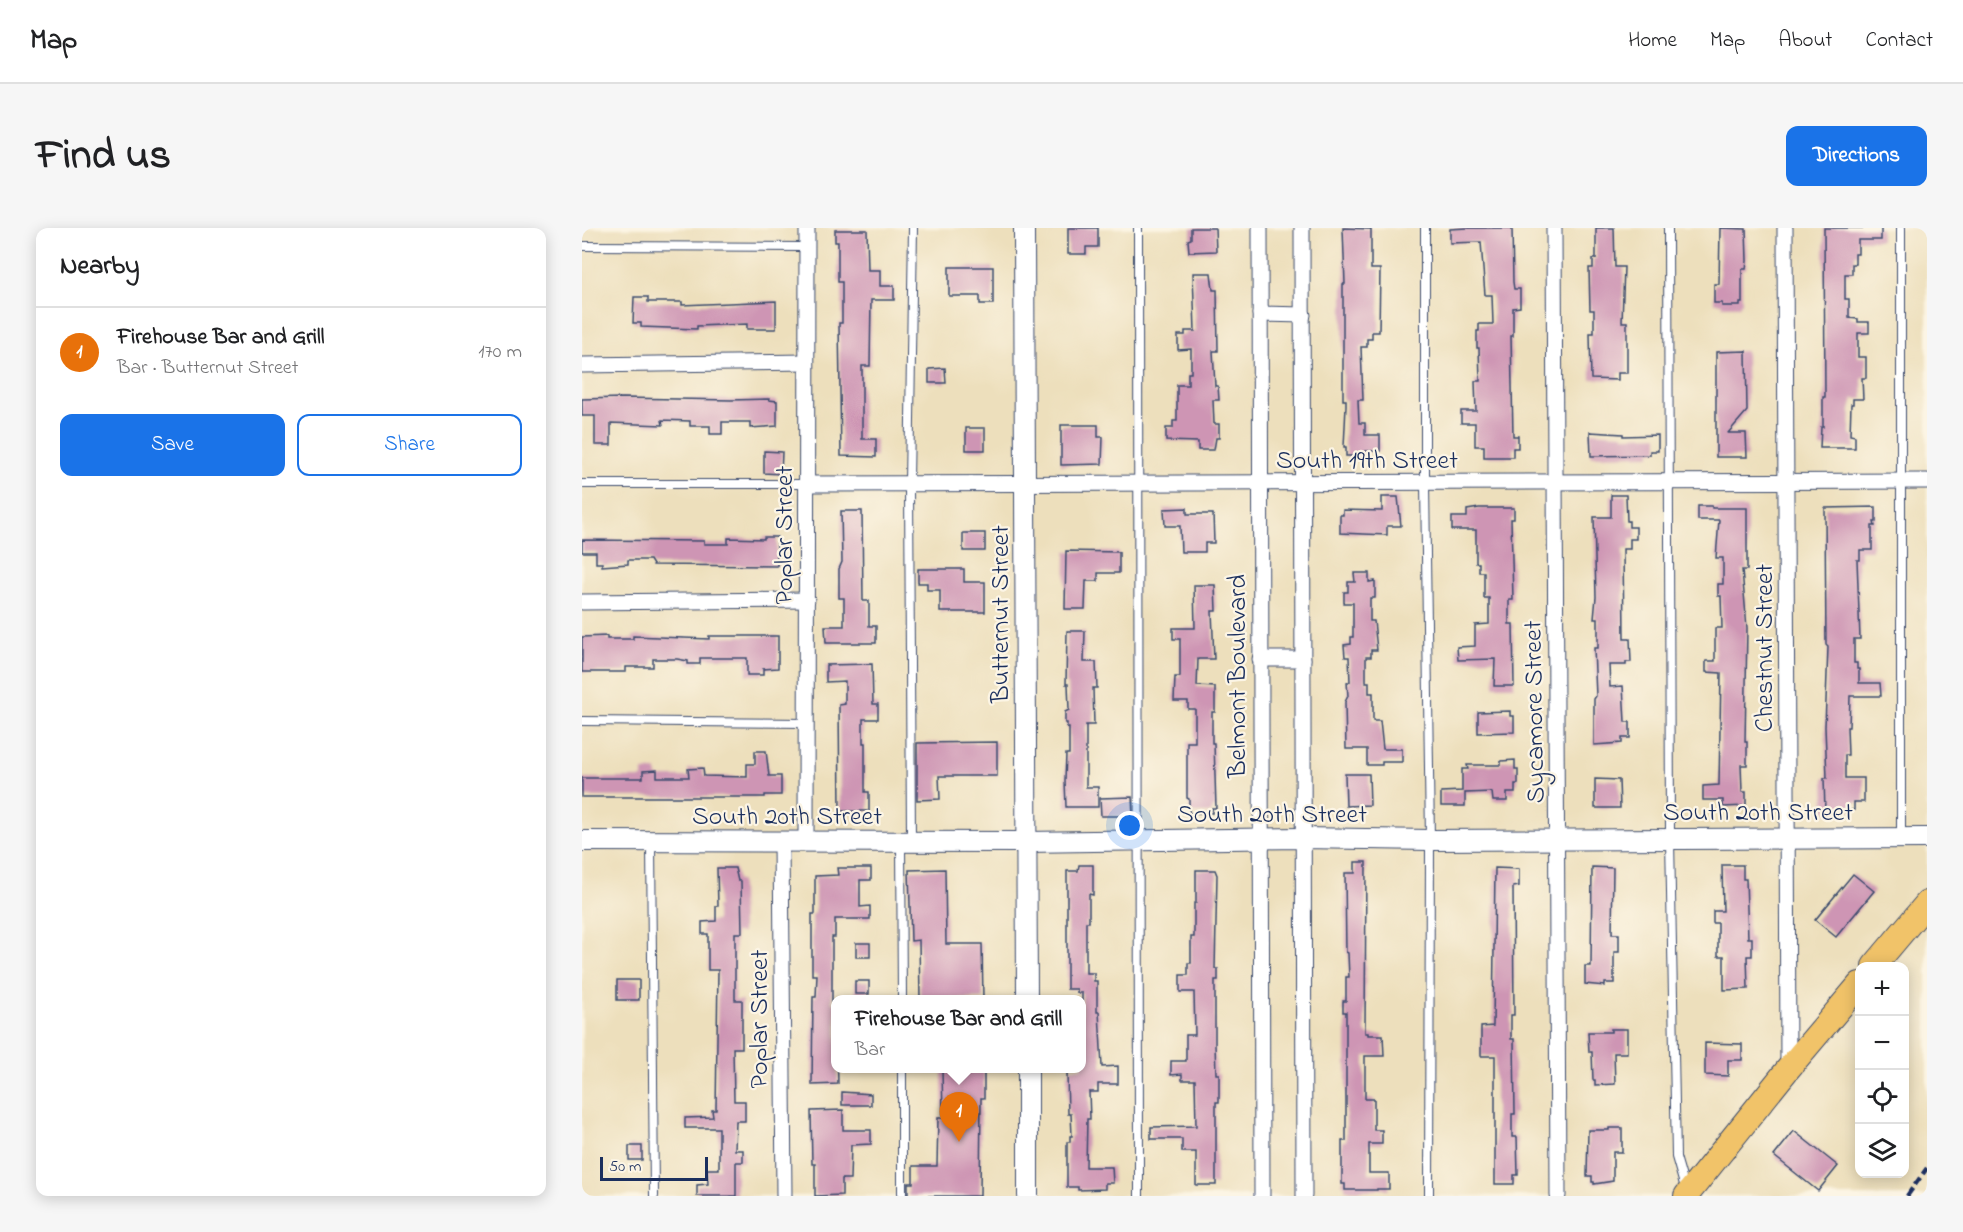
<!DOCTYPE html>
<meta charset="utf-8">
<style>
:root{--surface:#fff;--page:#f6f6f6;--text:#202124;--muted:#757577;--line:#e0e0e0;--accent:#1a73e8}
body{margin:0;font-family:"Indie Flower",sans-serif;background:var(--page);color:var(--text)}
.controls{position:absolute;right:18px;bottom:18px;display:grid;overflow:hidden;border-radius:12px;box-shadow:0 3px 15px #0003}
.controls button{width:54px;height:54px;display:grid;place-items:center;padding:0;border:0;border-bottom:2px solid var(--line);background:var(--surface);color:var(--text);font:30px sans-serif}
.scale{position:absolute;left:18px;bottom:15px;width:108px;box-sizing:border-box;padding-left:6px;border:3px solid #1b2f5e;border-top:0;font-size:16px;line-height:21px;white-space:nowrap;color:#1b2f5e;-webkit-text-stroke:4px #fcf5e5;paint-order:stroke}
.you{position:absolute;left:548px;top:598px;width:21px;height:21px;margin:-15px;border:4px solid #fff;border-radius:50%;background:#1a73e8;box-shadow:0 0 0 9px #1a73e833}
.badge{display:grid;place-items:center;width:39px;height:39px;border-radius:50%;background:var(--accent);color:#fff;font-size:20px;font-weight:700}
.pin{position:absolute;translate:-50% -50px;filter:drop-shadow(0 2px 3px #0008)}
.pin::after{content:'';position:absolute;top:32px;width:21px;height:18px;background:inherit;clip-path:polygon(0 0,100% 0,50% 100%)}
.popup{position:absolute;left:249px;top:767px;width:255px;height:78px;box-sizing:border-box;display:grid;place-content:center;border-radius:12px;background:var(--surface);filter:drop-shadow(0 2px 4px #0005);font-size:20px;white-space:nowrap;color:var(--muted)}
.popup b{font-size:22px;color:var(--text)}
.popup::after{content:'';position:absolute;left:50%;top:100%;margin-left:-12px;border:12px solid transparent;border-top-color:var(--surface)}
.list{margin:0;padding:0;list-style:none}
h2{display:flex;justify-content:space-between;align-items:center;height:78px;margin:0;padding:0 24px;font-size:26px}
h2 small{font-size:20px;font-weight:400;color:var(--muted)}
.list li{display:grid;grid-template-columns:39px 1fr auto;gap:18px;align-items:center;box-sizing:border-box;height:90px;padding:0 24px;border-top:2px solid var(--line)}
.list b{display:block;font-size:22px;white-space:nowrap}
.list p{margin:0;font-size:20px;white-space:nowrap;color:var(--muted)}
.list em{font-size:20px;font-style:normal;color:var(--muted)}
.actions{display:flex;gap:12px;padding:18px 24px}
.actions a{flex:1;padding:14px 0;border:2px solid var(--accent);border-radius:12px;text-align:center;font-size:21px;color:var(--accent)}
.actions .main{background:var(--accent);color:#fff}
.icon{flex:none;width:33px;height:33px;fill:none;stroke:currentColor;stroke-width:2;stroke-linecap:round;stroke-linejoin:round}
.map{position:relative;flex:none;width:1345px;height:968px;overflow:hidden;border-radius:12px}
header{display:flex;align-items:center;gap:36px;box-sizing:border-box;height:84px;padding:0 30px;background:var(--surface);border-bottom:2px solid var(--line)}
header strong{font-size:28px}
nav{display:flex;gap:33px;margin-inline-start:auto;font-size:21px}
.intro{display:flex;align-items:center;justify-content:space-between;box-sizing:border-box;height:144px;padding:0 36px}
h1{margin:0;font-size:42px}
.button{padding:15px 27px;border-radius:12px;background:var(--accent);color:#fff;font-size:21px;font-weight:700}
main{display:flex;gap:36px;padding:0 36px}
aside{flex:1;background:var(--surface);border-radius:12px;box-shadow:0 3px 15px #0003}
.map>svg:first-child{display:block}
</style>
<header>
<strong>Map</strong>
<nav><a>Home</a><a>Map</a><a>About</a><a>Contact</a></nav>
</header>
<div class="intro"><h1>Find us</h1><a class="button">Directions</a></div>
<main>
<aside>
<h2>Nearby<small></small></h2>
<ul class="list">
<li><span class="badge" style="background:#e8710a">1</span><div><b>Firehouse Bar and Grill</b><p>Bar · Butternut Street</p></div><em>170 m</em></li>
</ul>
<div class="actions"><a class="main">Save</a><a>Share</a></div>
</aside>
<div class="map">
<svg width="1345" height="968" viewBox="0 0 1345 968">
<rect width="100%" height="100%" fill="#fcf5e5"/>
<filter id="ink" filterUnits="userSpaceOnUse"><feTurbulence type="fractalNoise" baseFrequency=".0167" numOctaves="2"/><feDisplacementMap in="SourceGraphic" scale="12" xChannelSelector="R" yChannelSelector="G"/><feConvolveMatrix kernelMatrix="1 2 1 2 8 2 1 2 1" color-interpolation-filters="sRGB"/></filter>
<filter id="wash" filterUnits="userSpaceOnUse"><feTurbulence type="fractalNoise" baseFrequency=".008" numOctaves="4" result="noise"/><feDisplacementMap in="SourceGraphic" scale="24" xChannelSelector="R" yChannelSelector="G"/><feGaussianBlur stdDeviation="1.35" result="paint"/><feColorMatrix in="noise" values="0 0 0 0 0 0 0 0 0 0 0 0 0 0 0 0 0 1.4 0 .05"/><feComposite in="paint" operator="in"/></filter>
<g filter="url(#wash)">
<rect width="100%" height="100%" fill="#eddfbc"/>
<g id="blocks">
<g fill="#ce95b4">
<path d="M486 0H516V19H504V26H486Z"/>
<path d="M609 0H633L634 23 607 24 606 12 609 11Z"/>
<path d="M761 0 789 1V41H798L797 104H790V111H785V119H779L781 172H776L777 195H783V207H798V223H783V228H764V219H762L764 178V172H761V56H763Z"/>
<path d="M885 0H930L931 54 932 61H938V79L931 80V108H929L931 208H936V220H931V229H902V218H893V195H879V183H894L893 153H898L897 120H895V103H897V96H911L910 67H903L899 14 868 15V1Z"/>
<path d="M1014 0H1032L1033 39H1042L1040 94H1045V145H1036V152L1009 151 1008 105H1012V82H1008L1007 40H1011V31H1014Z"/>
<path d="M1138 0 1164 1 1165 33 1164 41H1160V75H1158V78H1140V75H1132V56H1137Z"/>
<path d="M1242 0H1299V12H1276V26H1273V36H1270V46H1263V71H1267V90L1276 91V94H1287V105H1276V129H1284V150H1280L1281 171H1271V176H1269L1268 207 1273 208V220H1238L1239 199H1241V169H1243Z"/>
<path d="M253 2H285L286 42H298V58H312V72H289L288 138H280V211H294V229L259 228 257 95H260V54H256V14H253Z"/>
<path d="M367 39H411V76H398V68H367Z"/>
<path d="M611 45H629L631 62H635L636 123H631L633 158H636L637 172H631L632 196H637V210H634L632 222H616V214L584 213V200H591V193H595V157H606V145H609V121L596 122V107H603V103H613Z"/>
<path d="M52 69H66V74H100V77L194 73V101H165V96L115 98V101L59 99V95H51Z"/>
<path d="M1164 123 1165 183 1146 205H1164L1165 229H1134V124Z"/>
<path d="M363 140 364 155H347V141Z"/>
<path d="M41 170 149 172 187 171V172L195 173V198L168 200V194H140V206H128V198H108V193L80 192 81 197 29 195V217H13V188H0V171Z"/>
<path d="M479 197H516V209H521L520 236 479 237Z"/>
<rect x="384" y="200" width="19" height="22"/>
<path d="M1008 204 1041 206V208L1076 207V223H1068V227L1009 228Z"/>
<path d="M182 223 200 224 199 246 182 245Z"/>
<path d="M1029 267H1044L1045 293H1047V299H1054V311H1048V321H1041L1042 411H1048L1049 434H1044V437H1027L1028 459 1041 458 1043 494H1048V510H1040V515L1012 517V471L1014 468 1012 420H1016V391H1012L1014 369 1012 289H1029Z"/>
<path d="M800 269H816L819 298H805V307L758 305V287H761V282L800 283Z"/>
<path d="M1116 278H1130V280H1165V342H1160L1165 400 1163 514H1165V537H1159L1160 564H1164V578L1141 579V572H1121V558L1137 557 1139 445 1124 444V433H1133V400H1140L1139 368H1136V356H1141V330H1134L1137 292H1116Z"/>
<path d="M1294 279V294H1292L1293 298H1290V322H1278V332H1275L1278 411H1272V435H1275V441H1277V455H1298L1299 468H1268L1267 499H1265L1266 527H1263V550H1282V574H1272V582L1243 583 1242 550H1245L1243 499 1246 419 1244 417 1243 280Z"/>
<path d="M605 280V286H631L632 315H623V324H599L598 298H583L582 281Z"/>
<path d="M897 280H932V291H929L931 372H927V396H931L932 458H912L913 431 876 432 875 419 893 418V397L907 396V370H902V344H897V335H894V302H870V289H885V282Z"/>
<path d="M259 283H280L281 373H287V398H294V415H244L243 398H262V370H257V341L260 334Z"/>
<rect x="381" y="305" width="22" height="18"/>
<path d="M182 309H195V338L71 337 68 332H46V336L20 338V335H14V324H0V312L122 313V316H146V310L182 311Z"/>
<path d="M484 323 537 324V345H516V353H504L503 381H483Z"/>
<path d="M336 341H382V354H403V384H358V362H345V355H336Z"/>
<path d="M772 345H787V354L793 353V370H788V393H792L795 422H789V429H784V454H787V465H791V493H798L801 521H820V534H800V537H785V521H764L763 474 766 468 765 454H768L767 429H763L762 417 769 416V409H771V375H762V364H766V354H773Z"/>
<path d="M612 357H633L634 383H630L632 431H616L615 458 633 459V484H630V515H632L634 580H630V585H607V571L605 570V514H613V481H606V473H592L593 449H598V411H591V400H613Z"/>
<path d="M485 403H503L502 434H514L515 460H511L512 497H504V559H516V579H484L483 553 484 526H487V500H485V495H483V484L487 482 486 456H484Z"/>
<path d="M25 408V411H51V408L127 411V408H196V440L181 441V447H165V430H118V436H106V433L95 431H71V439H44V444H0V409Z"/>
<path d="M290 436 291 476H296V491H281V515H283V564H287V583H258L257 477 263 476V453L244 454V437Z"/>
<path d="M928 483V488H932V504L896 505V484Z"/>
<path d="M415 514V548H357L358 571 335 572V515Z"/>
<path d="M173 523H184L187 548H199V567H183V569H0V550H61V543L75 542V549H107L106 541 121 540 122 548 165 549V536H173Z"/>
<path d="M933 532V541H936V556H933V565H925V573H911L910 564 883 565V578H859V564L880 563V541H886L885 537H919V533Z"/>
<path d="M763 546H787L788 577 764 578Z"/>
<path d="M1013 551 1037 552 1038 580H1013Z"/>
<path d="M550 569 551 588H519L518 570Z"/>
<path d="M773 634H784L783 805H786V807H801L802 828H783V871H792V902H800V916H787V945H807V961H795V962H763V956H760V913H764V784H761V773H764V749H767L766 725 764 724 763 645H773Z"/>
<path d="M497 637H511V667L507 666V694H504V745H512V753H515V784H517L520 839 536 838V856H516V864H507L508 891H505L504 939H530L531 955H523V961L496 962V959H485V914H488V908H490L489 886H486L485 845H488V840H500V765H495V761H485V643H496Z"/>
<path d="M1140 637H1161V651H1164L1166 710H1170V728H1165L1166 761 1142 762V728H1136V695H1131V683H1141Z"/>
<path d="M1010 639 1031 640 1030 706H1037V724H1032V755H1023V758L1003 756V738H1009Z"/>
<path d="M135 640H153L156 653H159L160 705H153V772H160V820H151L152 873H163V893H154L153 922H161V934H154V968H115V957L126 956 125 941H137V900H103V890L131 889 130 882H134L136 742H126V706H120V694L134 693V678H136Z"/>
<path d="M255 640H289V652H278V679L288 678V691H253V709H250V775H254L256 856 230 857 231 769H234L235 747H230V686H233V648L256 647Z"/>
<path d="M913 640 937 641V658L931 659 932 787H929V811H932L933 886H930V909H935L936 947H932V956H913V828H899V799L911 798Z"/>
<path d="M363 641 364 716H400L401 771H338L337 712 329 713 327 642Z"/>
<path d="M614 642H633L635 647 633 741H636V752H633V817L634 846H637V874H634V957H614V924H600V911H569V899L614 898 613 852H600V846L589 847V833H604V807H613L612 764H598V747H606V735H609V709H612V675H614Z"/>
<path d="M1271 646 1292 663 1254 709 1233 692Z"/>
<rect x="274" y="715" width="14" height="14"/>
<rect x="35" y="752" width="22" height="20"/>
<rect x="273" y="753" width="14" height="13"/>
<path d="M1029 801H1045V825H1032L1033 856 1013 857V852H1011L1010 824H1007L1006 804H1029Z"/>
<path d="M1123 815 1160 816V832H1146V848L1123 847Z"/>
<path d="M360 840H402V870H399L398 968H326V955H331V938H355L356 890H361Z"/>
<path d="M260 864 289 866V877H260Z"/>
<path d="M261 882V902H289V916L269 917 268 951H260V967L233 968V936H230L229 883Z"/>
<path d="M1027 900H1040V924H1031V953L1012 956V954H1010V948H1005L1006 902H1027Z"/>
<path d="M1212 903 1256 938 1236 963 1192 928Z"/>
<rect x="47" y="918" width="13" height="14"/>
</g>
</g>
</g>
<g filter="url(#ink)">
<use href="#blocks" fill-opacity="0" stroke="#3a496c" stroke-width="1.5"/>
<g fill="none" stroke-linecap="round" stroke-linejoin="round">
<g stroke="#3a496c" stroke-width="10">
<g id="service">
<path d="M556 0 557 968"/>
<path d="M843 0V255L848 612 847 968"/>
<path d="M1086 0 1088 611 1094 929 1103 960"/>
<path d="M0 18 225 19"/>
<path d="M0 256H226"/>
<path d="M0 493 224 495"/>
<path d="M1319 610V0"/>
<path d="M329 613 327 256 331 0"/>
<path d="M69 614 72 968"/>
<path d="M319 614 320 772"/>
<path d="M320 840V968"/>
</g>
</g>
<g stroke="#3a496c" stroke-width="17">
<g id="minor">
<path d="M678 0 680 968"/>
<path d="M720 0 722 968"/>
<path d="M972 0 976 968"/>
<path d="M1203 0 1206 841"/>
<path d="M678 86 721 87"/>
<path d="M0 137 224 134"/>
<path d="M226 256 1345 253"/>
<path d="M0 374 225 372"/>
<path d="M678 431H721"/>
<path d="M199 614 202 968"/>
<path d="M224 614 225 0"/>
</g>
</g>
<g stroke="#3a496c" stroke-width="22">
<g id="tertiary">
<path d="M442 0 445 772"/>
<path d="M0 613 444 614 720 610 848 612 1345 610"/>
<path d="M446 840V968"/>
</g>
</g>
<g stroke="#3a496c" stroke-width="26">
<g id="primary">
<path d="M1292 738 1345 675"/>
<path d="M1104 968 1206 841 1278 756"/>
</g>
</g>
<use href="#service" stroke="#fff" stroke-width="8"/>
<use href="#minor" stroke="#fff" stroke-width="15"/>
<use href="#tertiary" stroke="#fff" stroke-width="20"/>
<use href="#primary" stroke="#f1c369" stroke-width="24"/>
<path stroke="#1b2f5e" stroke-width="4.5" stroke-dasharray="9 4.5" stroke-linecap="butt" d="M1325 968 1345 940"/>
</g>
</g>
<g text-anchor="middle" stroke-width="4.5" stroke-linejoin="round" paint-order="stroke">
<g font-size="26" fill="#1b2f5e" stroke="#fcf5e5">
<text x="785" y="240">South 19th Street</text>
<text transform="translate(201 307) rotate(-90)" y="9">Poplar Street</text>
<text transform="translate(417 386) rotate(-90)" y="9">Butternut Street</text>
<text transform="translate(1181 420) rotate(-90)" y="9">Chestnut Street</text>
<text transform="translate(654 448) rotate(-90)" y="9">Belmont Boulevard</text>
<text transform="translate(951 484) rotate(-91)" y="9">Sycamore Street</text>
<text x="1176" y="592">South 20th Street</text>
<text x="690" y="594">South 20th Street</text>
<text x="205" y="596">South 20th Street</text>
<text transform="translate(176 791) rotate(-90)" y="9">Poplar Street</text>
</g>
</g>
</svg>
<div class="controls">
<button>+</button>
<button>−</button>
<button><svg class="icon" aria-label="locate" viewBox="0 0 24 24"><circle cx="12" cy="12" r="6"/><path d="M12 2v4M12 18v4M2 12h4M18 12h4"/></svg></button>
<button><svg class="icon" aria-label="layers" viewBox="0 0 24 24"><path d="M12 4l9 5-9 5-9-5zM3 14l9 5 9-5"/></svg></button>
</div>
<div class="scale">50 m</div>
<div class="you"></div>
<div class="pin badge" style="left:377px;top:914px;background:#e8710a">1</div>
<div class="popup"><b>Firehouse Bar and Grill</b>Bar</div>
</div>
</main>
